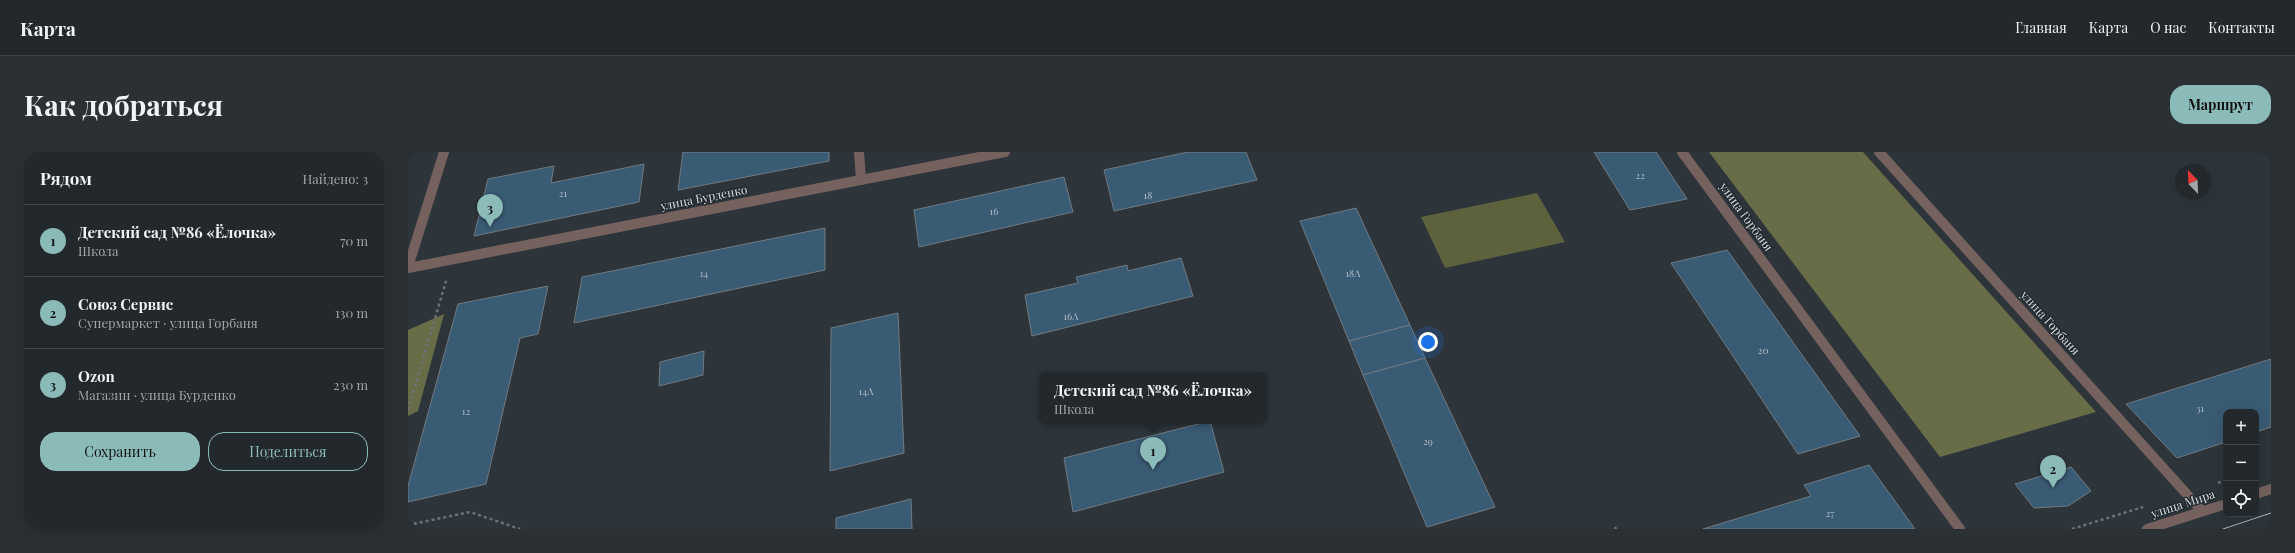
<!DOCTYPE html>
<html lang="ru">
<meta charset="utf-8">
<style>
:root{--surface:#22282c;--page:#2a3034;--text:#f1f3f6;--muted:#a2a6a9;--line:#3f4448;--accent:#8bbbb9}
body{margin:0;font-family:"Playfair Display",serif;background:var(--page);color:var(--text)}
.controls{position:absolute;right:12px;bottom:12px;display:grid;overflow:hidden;border-radius:8px;box-shadow:0 4px 16px #0002}
.controls button{width:36px;height:36px;display:grid;place-items:center;padding:0;border:0;border-bottom:1px solid var(--line);background:var(--surface);color:var(--text);font:20px sans-serif}
.compass{position:absolute;left:1767px;top:12px;width:36px;height:36px;border-radius:50%;background:var(--surface);box-shadow:0 4px 16px #0002;rotate:337deg}
.you{position:absolute;left:1020px;top:190px;width:14px;height:14px;margin:-10px;border:3px solid #fff;border-radius:50%;background:#1a73e8;box-shadow:0 0 0 6px #1a73e833}
.badge{display:grid;place-items:center;width:26px;height:26px;border-radius:50%;background:var(--accent);color:#111;font-size:13px;font-weight:700}
.pin{position:absolute;translate:-50% -33px;filter:drop-shadow(0 1px 2px #0008)}
.pin::after{content:'';position:absolute;top:21px;width:14px;height:12px;background:inherit;clip-path:polygon(0 0,100% 0,50% 100%)}
.popup{position:absolute;left:631px;top:220px;width:228px;height:52px;box-sizing:border-box;display:grid;place-content:center;border-radius:8px;background:var(--surface);filter:drop-shadow(0 1px 3px #0005);font-size:13px;white-space:nowrap;color:var(--muted)}
.popup b{font-size:15px;color:var(--text)}
.popup::after{content:'';position:absolute;left:50%;top:100%;margin-left:-8px;border:8px solid transparent;border-top-color:var(--surface)}
.list{margin:0;padding:0;list-style:none}
h2{display:flex;justify-content:space-between;align-items:center;height:52px;margin:0;padding:0 16px;font-size:17px}
h2 small{font-size:13px;font-weight:400;color:var(--muted)}
.list li{display:grid;grid-template-columns:26px 1fr auto;gap:12px;align-items:center;box-sizing:border-box;height:72px;padding:0 16px;border-top:1px solid var(--line)}
.list b{display:block;font-size:15px;white-space:nowrap}
.list p{margin:0;font-size:13px;white-space:nowrap;color:var(--muted)}
.list em{font-size:13px;font-style:normal;color:var(--muted)}
.actions{display:flex;gap:8px;padding:12px 16px}
.actions a{flex:1;padding:9px 0;border:1px solid var(--accent);border-radius:16px;text-align:center;font-size:14px;color:var(--accent)}
.actions .main{background:var(--accent);color:#111}
.icon{flex:none;width:22px;height:22px;fill:none;stroke:currentColor;stroke-width:2;stroke-linecap:round;stroke-linejoin:round}
.map{position:relative;flex:none;width:1863px;height:377px;overflow:hidden;border-radius:16px}
header{display:flex;align-items:center;gap:24px;box-sizing:border-box;height:56px;padding:0 20px;background:var(--surface);border-bottom:1px solid var(--line)}
header strong{font-size:19px}
nav{display:flex;gap:22px;margin-inline-start:auto;font-size:14px}
.intro{display:flex;align-items:center;justify-content:space-between;box-sizing:border-box;height:96px;padding:0 24px}
h1{margin:0;font-size:28px}
.button{padding:10px 18px;border-radius:16px;background:var(--accent);color:#111;font-size:14px;font-weight:700}
main{display:flex;gap:24px;padding:0 24px}
aside{flex:1;background:var(--surface);border-radius:16px;box-shadow:0 4px 16px #0002}
.map>svg:first-child{display:block}
</style>
<header>
<strong>Карта</strong>
<nav><a>Главная</a><a>Карта</a><a>О нас</a><a>Контакты</a></nav>
</header>
<div class="intro"><h1>Как добраться</h1><a class="button">Маршрут</a></div>
<main>
<aside>
<h2>Рядом<small>Найдено: 3</small></h2>
<ul class="list">
<li><span class="badge">1</span><div><b>Детский сад №86 «Ёлочка»</b><p>Школа</p></div><em>70 m</em></li>
<li><span class="badge">2</span><div><b>Союз Сервис</b><p>Супермаркет · улица Горбаня</p></div><em>130 m</em></li>
<li><span class="badge">3</span><div><b>Ozon</b><p>Магазин · улица Бурденко</p></div><em>230 m</em></li>
</ul>
<div class="actions"><a class="main">Сохранить</a><a>Поделиться</a></div>
</aside>
<div class="map">
<svg width="1863" height="377" viewBox="0 0 1863 377">
<rect width="100%" height="100%" fill="#2d353b"/>
<path fill="#5d613c" d="M1129 41 1157 90 1037 116 1013 65Z"/>
<g fill="#686d47">
<path d="M1301 0H1455L1688 260 1532 305Z"/>
<path d="M36 162 10 259 0 264V178Z"/>
</g>
<g fill="#3a5b74" stroke="#717a81">
<path d="M275 0H421V9L270 38Z"/>
<path d="M780 0H838L849 28 706 59 696 18Z"/>
<path d="M1186 0H1248L1279 47 1222 58Z"/>
<path d="M236 12 231 50 66 84 80 27 146 14 143 31Z"/>
<path d="M656 25 665 60 511 95 506 58Z"/>
<path d="M948 56 1002 173 941 189 892 69Z"/>
<path d="M417 76V118L166 171 174 125Z"/>
<path d="M1319 98 1452 284 1390 302 1263 111Z"/>
<path d="M773 106 785 144 624 184 617 143 670 131 668 125 719 113 720 119Z"/>
<path d="M140 134 130 182 112 186 78 332 0 350V334L50 152Z"/>
<path d="M490 161 496 301 422 319 423 176Z"/>
<path d="M1002 173 1017 206 955 223 941 189Z"/>
<path d="M296 199 295 223 251 234 252 210Z"/>
<path d="M1017 206 1087 355 1019 375 955 223Z"/>
<path d="M1863 207V275L1848 280V260H1818V290L1769 306 1718 252Z"/>
<path d="M802 269 816 320 665 360 656 306Z"/>
<path d="M1461 313 1507 377H1295L1403 344 1396 333Z"/>
<path d="M1663 315 1683 339 1660 354 1626 356 1607 332Z"/>
<path d="M503 347 504 377H428V366Z"/>
</g>
<g fill="none" stroke-linecap="round" stroke-linejoin="round">
<g stroke="#6c7378" stroke-width="2.5" stroke-dasharray="3 3" stroke-linecap="butt">
<path d="M0 258 38 129"/>
<path d="M1810 331 1818 328"/>
<path d="M0 373 62 360 112 377"/>
<path d="M1207 375 1208 377"/>
<path d="M1664 377 1735 355"/>
</g>
<g stroke="#75625f" stroke-width="10">
<path d="M451 0 453 28"/>
<path d="M1274 0 1552 377"/>
<path d="M1471 0 1794 359"/>
<path d="M0 115 36 0"/>
<path d="M0 116 597 0"/>
</g>
<g stroke="#75625f" stroke-width="10">
<path d="M1848 342 1863 337"/>
<path d="M1739 377 1818 352"/>
</g>
<path stroke="#afb4b9" stroke-width="1" d="M1815 377 1863 361"/>
</g>
<g text-anchor="middle" stroke-width="3" stroke-linejoin="round" paint-order="stroke">
<g font-size="10" fill="#b0bcc5">
<text x="1232" y="27">22</text>
<text x="155" y="45">21</text>
<text x="740" y="47">18</text>
<text x="586" y="63">16</text>
<text x="296" y="125">14</text>
<text x="945" y="125">18А</text>
<text x="663" y="168">16А</text>
<text x="1355" y="202">20</text>
<text x="458" y="243">14А</text>
<text x="1792" y="260">31</text>
<text x="58" y="263">12</text>
<text x="1020" y="293">29</text>
<text x="1422" y="365">27</text>
</g>
<g font-size="12" fill="#d7dce0" stroke="#232b31">
<text transform="translate(296 46) rotate(-11)" y="4">улица Бурденко</text>
<text transform="translate(1338 65) rotate(54)" y="4">улица Горбаня</text>
<text transform="translate(1642 171) rotate(48)" y="4">улица Горбаня</text>
<text transform="translate(1775 352) rotate(-18)" y="4">улица Мира</text>
</g>
</g>
</svg>
<div class="controls">
<button>+</button>
<button>−</button>
<button><svg class="icon" aria-label="locate" viewBox="0 0 24 24"><circle cx="12" cy="12" r="6"/><path d="M12 2v4M12 18v4M2 12h4M18 12h4"/></svg></button>
</div>
<svg class="compass" viewBox="-18 -18 36 36"><path d="M0-13l5 13h-10z" fill="#e53935"/><path d="M0 13l5-13h-10z" fill="#a2a6a9"/></svg>
<div class="you"></div>
<div class="pin badge" style="left:745px;top:318px">1</div>
<div class="popup"><b>Детский сад №86 «Ёлочка»</b>Школа</div>
<div class="pin badge" style="left:1645px;top:336px">2</div>
<div class="pin badge" style="left:82px;top:75px">3</div>
</div>
</main>
